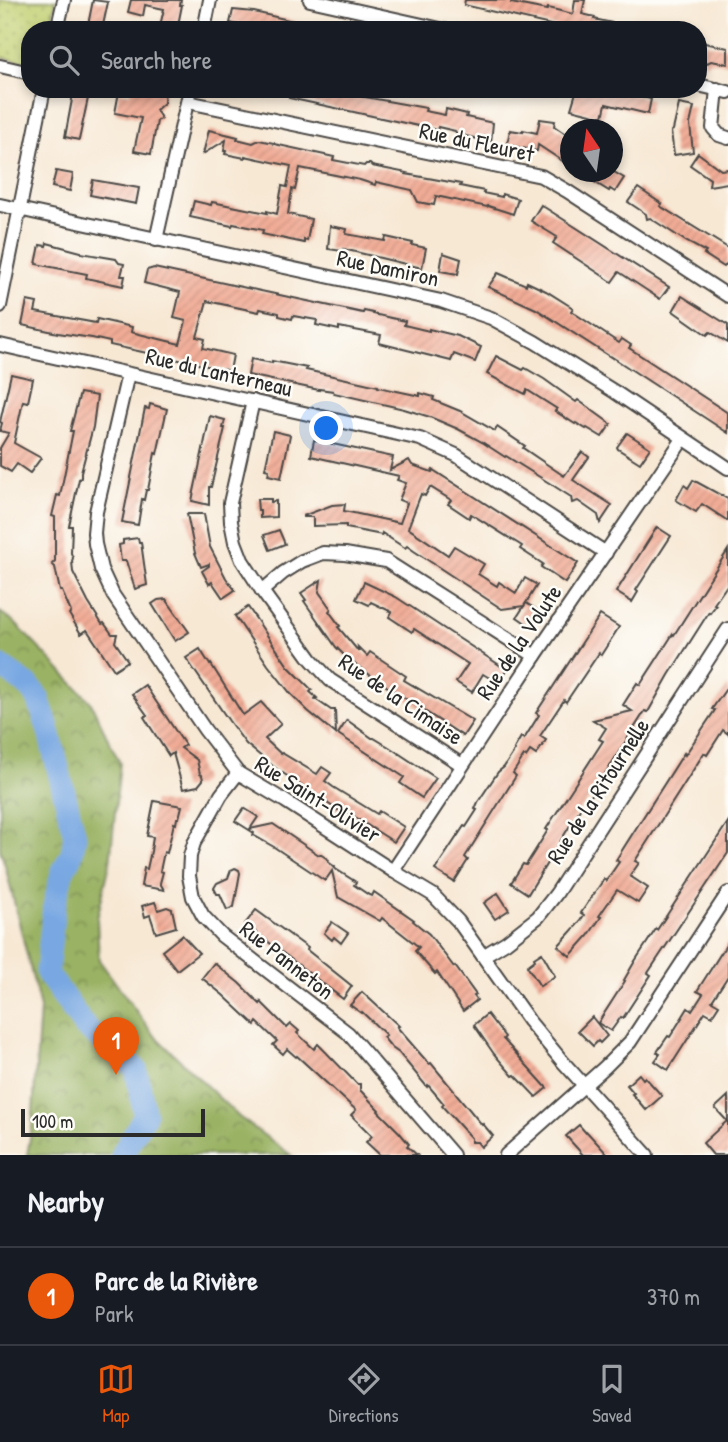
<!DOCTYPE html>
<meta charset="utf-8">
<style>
:root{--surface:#171b24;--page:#20242c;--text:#f1f3f6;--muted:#9ea1a6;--line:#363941;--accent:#ea580c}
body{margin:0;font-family:"Patrick Hand",sans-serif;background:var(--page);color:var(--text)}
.compass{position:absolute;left:560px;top:119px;width:63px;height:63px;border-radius:50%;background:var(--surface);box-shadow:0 4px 10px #0003;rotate:347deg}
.scale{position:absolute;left:21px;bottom:18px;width:184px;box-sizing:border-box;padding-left:7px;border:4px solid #2b2b2b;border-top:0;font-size:19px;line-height:24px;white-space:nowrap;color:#2b2b2b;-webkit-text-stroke:5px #fdfcf7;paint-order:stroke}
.you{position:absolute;left:327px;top:429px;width:24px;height:24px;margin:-18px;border:5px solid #fff;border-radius:50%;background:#1a73e8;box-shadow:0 0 0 10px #1a73e833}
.badge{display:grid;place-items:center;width:46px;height:46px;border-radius:50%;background:var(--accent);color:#fff;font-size:23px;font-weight:700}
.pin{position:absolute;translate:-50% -58px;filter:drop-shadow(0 2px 4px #0008)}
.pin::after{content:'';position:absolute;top:37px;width:24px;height:21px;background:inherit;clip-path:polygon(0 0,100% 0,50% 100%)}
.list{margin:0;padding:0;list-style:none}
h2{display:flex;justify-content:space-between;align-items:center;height:91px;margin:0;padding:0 28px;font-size:30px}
h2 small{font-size:23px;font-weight:400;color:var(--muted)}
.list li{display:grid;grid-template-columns:46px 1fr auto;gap:21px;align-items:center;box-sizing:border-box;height:98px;padding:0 28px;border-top:2px solid var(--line)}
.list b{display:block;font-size:26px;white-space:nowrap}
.list p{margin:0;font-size:23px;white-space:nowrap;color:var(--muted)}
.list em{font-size:23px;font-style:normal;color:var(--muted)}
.icon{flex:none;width:38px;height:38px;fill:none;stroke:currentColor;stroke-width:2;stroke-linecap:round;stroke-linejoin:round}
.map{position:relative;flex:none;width:728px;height:1155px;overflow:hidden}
.search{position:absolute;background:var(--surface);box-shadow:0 4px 10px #0003;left:21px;right:21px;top:21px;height:77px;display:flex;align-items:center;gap:18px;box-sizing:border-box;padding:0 24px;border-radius:28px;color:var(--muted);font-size:26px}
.sheet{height:189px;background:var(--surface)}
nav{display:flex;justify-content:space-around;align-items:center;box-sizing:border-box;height:98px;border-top:2px solid var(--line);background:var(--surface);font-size:19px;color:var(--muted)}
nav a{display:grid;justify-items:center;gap:4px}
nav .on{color:var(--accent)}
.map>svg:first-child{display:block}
</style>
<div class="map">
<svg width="728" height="1155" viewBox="0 0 728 1155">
<defs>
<pattern id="green-dots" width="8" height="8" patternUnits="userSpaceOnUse" patternTransform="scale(1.75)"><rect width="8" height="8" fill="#c3d072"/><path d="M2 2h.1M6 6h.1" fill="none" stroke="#a8b363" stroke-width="1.8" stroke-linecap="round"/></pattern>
<pattern id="forest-crowns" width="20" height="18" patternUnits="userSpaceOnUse" patternTransform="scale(1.75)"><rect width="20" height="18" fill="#9ab264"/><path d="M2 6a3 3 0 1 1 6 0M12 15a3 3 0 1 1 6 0" fill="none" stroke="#7e9153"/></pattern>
<pattern id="building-hatch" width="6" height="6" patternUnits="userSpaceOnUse" patternTransform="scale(1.75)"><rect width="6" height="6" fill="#f1ac96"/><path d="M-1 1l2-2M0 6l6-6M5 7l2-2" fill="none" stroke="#cf9481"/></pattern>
</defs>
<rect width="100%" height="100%" fill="#fdfcf7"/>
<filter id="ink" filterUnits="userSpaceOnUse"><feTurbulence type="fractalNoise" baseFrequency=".0143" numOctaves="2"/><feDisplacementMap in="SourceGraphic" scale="14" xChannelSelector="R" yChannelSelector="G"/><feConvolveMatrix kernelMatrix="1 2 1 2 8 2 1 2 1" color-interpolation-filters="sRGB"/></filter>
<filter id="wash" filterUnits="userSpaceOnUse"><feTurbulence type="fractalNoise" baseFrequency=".00686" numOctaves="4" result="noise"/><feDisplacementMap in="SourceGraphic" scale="28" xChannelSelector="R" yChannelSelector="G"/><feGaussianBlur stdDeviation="1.57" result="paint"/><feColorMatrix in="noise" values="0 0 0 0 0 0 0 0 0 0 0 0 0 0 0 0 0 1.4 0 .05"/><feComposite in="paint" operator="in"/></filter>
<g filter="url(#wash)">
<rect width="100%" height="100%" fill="#f7e8d4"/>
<path fill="url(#green-dots)" stroke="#777e4e" stroke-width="2" d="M0 0H56L50 30H30V63L0 57Z"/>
<path fill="url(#forest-crowns)" stroke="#626e48" stroke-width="2" d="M0 612 13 621 90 701 120 763 110 863 97 919 99 960 153 1034 239 1117 291 1155H27L32 1127 40 1008 5 865 0 849Z"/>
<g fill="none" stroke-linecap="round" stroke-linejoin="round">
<path stroke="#78a7e2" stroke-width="23" d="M0 666 29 686 38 698 48 728 75 836 72 853 62 873 54 907 47 973 84 1026 136 1069 145 1115 122 1155"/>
</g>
<g id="blocks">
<g fill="url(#building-hatch)">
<path d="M93 0 108 2 102 30H87Z"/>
<path d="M131 0H181L180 5H182L178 25 176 24 175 30H159L164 9 145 5 143 16 128 12Z"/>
<path d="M465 0H512L511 3 547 10 548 8 573 14 575 0H585L582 14 595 17 594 19 626 26 625 30H572L464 5Z"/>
<path d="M233 10 254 12 311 25V30H259L230 23Z"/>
<path d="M700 42 728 48V64L711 61 705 64 704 59 698 58Z"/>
<path d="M74 89H90L79 140 65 137Z"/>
<path d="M131 89H165L164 103 156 110 161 118 157 121 151 154 134 151 141 118 115 113 119 92 130 94Z"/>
<path d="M291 89H324L344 94 345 92 359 95V96L426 108 425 111 445 115 446 109 467 114 466 117 493 123 491 142 457 134 455 131 438 127 437 130 289 98Z"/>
<path d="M577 89H604L651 99 648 114 606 104 603 117 571 109Z"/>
<path d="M679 104 694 107 690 124 693 152 674 155 671 131 673 130Z"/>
<path d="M540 119 555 121 554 126 570 137V166L538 145 537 151 507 145 510 130 523 132V130L537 133Z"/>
<path d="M209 130 238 137 237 139 253 143 259 140 274 143V144L334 157 333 160 364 166 366 164H370L372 166 407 173 406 174 461 184 460 186 484 191 483 193 502 197V194L518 199 513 214 488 206 487 207 436 196 434 205 418 202 412 190 376 182 375 185 360 180 300 168 295 190 292 189 288 214 311 219 307 241 304 240V243L262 234 263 230 233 224 232 226 190 217 194 201 211 205 212 202 267 213V211L277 214 282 186 287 187 291 166 245 156V158L225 154 226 151H224L226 140 203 154Z"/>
<path d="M698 153 721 170 728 169V183L709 186 710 179 690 165Z"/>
<path d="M56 171 73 174 70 191 52 187Z"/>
<path d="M578 172H614L624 178 615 192 610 189 609 191Z"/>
<path d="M93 180 139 188 136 204 90 195Z"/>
<path d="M638 188 662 204 660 206 728 248V262L724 267 704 254 706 252 687 242 650 218 647 219 646 214 628 202Z"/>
<path d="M541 205 669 287 660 299 619 272 612 282 553 243 557 237 531 221Z"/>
<path d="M330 226 347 229 346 234 385 241 386 237 413 243 412 245 426 248 422 268 343 249 342 251 328 249Z"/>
<path d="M47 243 81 252V253L116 259 119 263 124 264 121 276H125L123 286 86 278 87 274 36 264 40 245 46 246Z"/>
<path d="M443 253 461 259 458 274 440 271Z"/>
<path d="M154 268 363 313 364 311 373 313V314L405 321 404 325 429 331V329L458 336 481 347 475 362 454 354 451 361 379 343 381 335 339 327V330L316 325 317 320 293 316 292 319 279 316V313L260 309 259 312 207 301 197 337 205 339 203 348 233 355 230 371 110 345V342L92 338 58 333 22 325 27 301 37 303 35 312 96 323 97 319 132 327 131 332 180 344 186 321 174 318 180 292 144 283 147 270Z"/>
<path d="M498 273 526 285 527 282 546 291 573 308 571 311 619 343 622 339 631 345 629 348 728 413V433L612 357V358L536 309 488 287Z"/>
<path d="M682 296 728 325V343L710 332 707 335 673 311Z"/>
<path d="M496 356 523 370 525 368 544 379 576 402 578 400 611 424 602 437 587 428 586 429 576 423 575 424 555 411 557 409 527 390 525 394 487 374Z"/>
<path d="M251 359 272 363V361L307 368 306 370 378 386V387L420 396V393L434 397 433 400 460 411 495 431 497 427 525 446 523 448 564 476 582 452 589 457 573 480 612 505 600 523 598 515 578 501 572 503 571 497 554 486 506 456 505 457 482 442 458 429 430 417 404 409 334 393 333 391 319 389V390L248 375Z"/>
<path d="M11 374 33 379 28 402 23 401 14 443 41 458 30 473 17 464 11 472 0 466V448L9 433 0 431 2 423 0 422Z"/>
<path d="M80 393 97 396 93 427 81 472V478L79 479 69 526H72L71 553 73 558 72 561 73 572 88 602 102 624 104 623 112 634H117L115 642 128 661 114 670 87 630 81 634 69 614 71 612 62 591H60L55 567 52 564 55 561V517L52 516 57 495 60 496 73 431H70Z"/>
<path d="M150 404 167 409 157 454 155 453 148 490H146L144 500 142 499 138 525 122 522 145 408 149 409Z"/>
<path d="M210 416 225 420 223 428H225L211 487H209V505L192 501Z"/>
<path d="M273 431 290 435 281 478 268 475 269 470 265 469Z"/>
<path d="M627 433 650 448 640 463 618 449 617 447Z"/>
<path d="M314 440 393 457 390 470 409 460 412 465 432 472 433 470 578 563 565 583 541 567 543 564 520 549 522 546 471 514 469 518 448 504 451 500 430 487 425 496 421 494 408 528 448 555 454 546 484 564 478 574 497 586 499 582 516 593 525 578 537 585 524 606 502 609 414 551 407 546 405 548 382 533V535L346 528V525L313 526V517H303V516L332 505 345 504 344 511 400 523 407 503 399 500 406 483 397 480 399 476 311 456Z"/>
<path d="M693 480 728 499V521L702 504 696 512 676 500 684 485 688 488Z"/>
<path d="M257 499H271V502L276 501V517L260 518V510H258Z"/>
<path d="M187 514H204L210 547 226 578 235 590 223 598 212 582 209 584 202 571 209 566V564L201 567 195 553Z"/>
<path d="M657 527 671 536 636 590 638 592 632 602 616 592Z"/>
<path d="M279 530 285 544 270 550 264 535Z"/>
<path d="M138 538 139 542H141L147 585 135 589 126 561H121L119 545 123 544V540Z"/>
<path d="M728 550V584L714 604 716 605 710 613 709 612 669 675 648 712 645 711 584 807 582 806 528 894 511 883 523 864 526 865 548 830 546 829 603 741 599 739 606 728 593 720 632 711 623 705 637 683 640 685 673 634 674 635Z"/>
<path d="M321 580 319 592 331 609 329 611 340 626 338 627 359 652 358 647 367 656 370 652 406 676 404 680 473 721 463 736 377 680 349 660 336 647 304 601 306 600 301 593Z"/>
<path d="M364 582 396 597 507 670 498 683 483 674 472 692 456 682 468 664 414 629 412 632 389 617 392 612 371 602 369 605 356 599Z"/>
<path d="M166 599 189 632 175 641 152 604 158 600Z"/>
<path d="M526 603 542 613 533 628 517 617Z"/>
<path d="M248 607 288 666 312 690 310 692 317 698 315 699 331 710H335L336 734 308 711 291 694 268 665 235 616Z"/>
<path d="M600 615 619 627 601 655 599 653 566 702 564 700 540 736 546 740 536 755 530 751 526 757 524 756 513 773 516 776 465 857 468 860 454 882 435 870 464 826 466 827 477 810 475 809 478 802 498 772 504 767 515 750 514 749 521 737 524 739 539 715 536 713Z"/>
<path d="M200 649 210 665 211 664 243 715 261 702 281 724 265 739 281 754 282 753 317 774 322 767 331 773 325 781 333 787 377 814 379 811 404 827 394 842 342 809 341 812 327 803 274 767 246 744 229 721 186 658Z"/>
<path d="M145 685 185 745 181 748 197 760 200 774 202 775 203 780 198 786 183 789 173 753 169 756 144 717 147 715 132 694Z"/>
<path d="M728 686V734L723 730 707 755 704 753 635 861 639 863 630 876 648 888 638 903 617 890 599 916 601 917 588 936 570 956 558 946 578 924 584 915 581 913 604 879 606 881 619 862 616 860 626 844 684 753 685 755 715 710 712 709Z"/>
<path d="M347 720 372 738H374L389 747 436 778 422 798 400 783 404 777 338 734Z"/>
<path d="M154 801 182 806 179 818H177L176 824 174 823 167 853 164 852 160 871 163 872 160 883 164 890 141 886 144 868 147 869 151 851 153 837 147 836Z"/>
<path d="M244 808 258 817 250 829 273 824 319 855 320 854 329 860 328 862 335 867 334 868 356 882 354 885 369 895 372 896 374 892 414 920 413 921 429 934 454 967 455 966 476 995 474 996 477 1000 463 1011 437 972 435 974 415 951 419 947 382 918 380 921 338 897 332 871 325 881 274 847 253 835 254 833 235 821Z"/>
<path d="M728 822V853L648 973 651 975 634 1001 623 1018 621 1017 611 1031 598 1023 625 981 624 980 635 961 656 929 657 930Z"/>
<path d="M235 868 239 870 240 873 234 907 227 910 220 894H217L214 888 217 883 228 878 231 870Z"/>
<path d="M498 893 509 910 495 919 484 903Z"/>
<path d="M155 902 158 910 167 907 172 909 176 927 156 933 150 915 145 917 142 906Z"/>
<path d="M256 910 308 948 307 950 352 986 343 999 245 924Z"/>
<path d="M332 922 348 933 341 943 334 937 332 940 324 933Z"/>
<path d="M182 935 199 953 177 970 162 951Z"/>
<path d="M728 942V976L712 1001 719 1005 712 1016 705 1012 668 1070 655 1061 660 1054 657 1052 668 1036 670 1037 688 1008 692 1011 703 994 697 991Z"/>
<path d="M542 953 555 976 540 986 527 966 535 960 534 958Z"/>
<path d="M214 963 239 983 260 1004 261 1002 287 1028 291 1024 299 1031 297 1033 314 1049 318 1044 357 1084H360V1090L379 1110 378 1111 399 1132 409 1144 407 1146 417 1155H380L366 1142 372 1136 351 1115 356 1110 297 1056 296 1057 287 1049 283 1054 273 1045 277 1041 257 1022 255 1025 223 995 202 978Z"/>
<path d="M362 992 399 1026 397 1027 429 1064 431 1063 482 1125 483 1124 493 1136 481 1147 477 1142H471V1138L442 1106 444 1104 428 1085 427 1087 399 1053 392 1048 383 1037 386 1035 362 1012 361 1013 350 1005Z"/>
<path d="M487 1014 505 1037 503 1039 547 1088 536 1097 515 1075 513 1076 494 1054 474 1025Z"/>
<path d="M592 1017 607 1036 600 1043 598 1041 593 1046 578 1031Z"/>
<path d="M639 1074 643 1079 645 1077 662 1096 646 1110 632 1094 634 1093 627 1085Z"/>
<path d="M728 1096V1155H713L703 1143 727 1121 715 1108Z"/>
<path d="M579 1125 586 1133 587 1132 608 1155H583L566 1136Z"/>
</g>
</g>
</g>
<g filter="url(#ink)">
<use href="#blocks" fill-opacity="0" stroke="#4a4744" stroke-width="2"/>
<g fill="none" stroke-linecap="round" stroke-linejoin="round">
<g stroke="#4a4744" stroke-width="16">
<g id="minor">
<path d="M310 0 445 30"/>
<path d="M57 30 64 0"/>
<path d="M204 30 210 0"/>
<path d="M0 66 30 73"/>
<path d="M698 85 728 92"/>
<path d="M717 89 713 128 719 135 728 138"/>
<path d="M188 102 541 176 567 191 728 296"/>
<path d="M0 205 441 301 491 318 535 342 615 392 728 468"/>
<path d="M156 240 190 89"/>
<path d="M0 306 44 89"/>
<path d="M0 345 420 439 456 455 606 553"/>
<path d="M128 374 96 512 94 533 95 544 101 569 113 595 205 730 238 773 285 801 393 871 433 895 458 921 529 1021 563 1062 647 1155"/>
<path d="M253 401 230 503 231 522 235 542 242 560 262 591 311 659 330 680 462 765"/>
<path d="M262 591 283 573 302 561 323 553 345 554 386 561 535 656"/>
<path d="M238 773 221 795 194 843 190 856 189 876 193 897 203 916 222 936 348 1033 453 1155"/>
<path d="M393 871 535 656 683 439"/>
<path d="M483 956 506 942 538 917 556 894 728 629"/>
<path d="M506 1155 605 1067 630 1042 728 893"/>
</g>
</g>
<use href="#minor" stroke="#fff" stroke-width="12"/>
</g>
</g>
<g text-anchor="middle" stroke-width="5" stroke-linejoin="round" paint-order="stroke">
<g font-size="23" fill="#2b2b2b" stroke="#fdfcf7">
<text transform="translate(477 142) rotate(12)" y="8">Rue du Fleuret</text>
<text transform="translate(388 268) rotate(12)" y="8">Rue Damiron</text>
<text transform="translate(219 372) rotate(13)" y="8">Rue du Lanterneau</text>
<text transform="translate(519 642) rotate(-56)" y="8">Rue de la Volute</text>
<text transform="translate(401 699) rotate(34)" y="8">Rue de la Cimaise</text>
<text transform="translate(598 791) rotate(-57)" y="8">Rue de la Ritournelle</text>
<text transform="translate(318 799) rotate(32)" y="8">Rue Saint-Olivier</text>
<text transform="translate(287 960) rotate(38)" y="8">Rue Panneton</text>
</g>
</g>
</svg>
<svg class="compass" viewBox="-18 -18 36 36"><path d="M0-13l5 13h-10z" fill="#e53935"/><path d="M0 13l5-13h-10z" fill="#9ea1a6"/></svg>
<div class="scale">100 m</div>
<div class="you"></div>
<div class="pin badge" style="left:116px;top:1075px">1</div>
<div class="search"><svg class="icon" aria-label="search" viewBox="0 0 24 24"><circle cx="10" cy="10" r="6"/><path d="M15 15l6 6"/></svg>Search here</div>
</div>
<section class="sheet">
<h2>Nearby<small></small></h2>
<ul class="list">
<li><span class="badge">1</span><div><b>Parc de la Rivière</b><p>Park</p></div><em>370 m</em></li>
</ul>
</section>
<nav>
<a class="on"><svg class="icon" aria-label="map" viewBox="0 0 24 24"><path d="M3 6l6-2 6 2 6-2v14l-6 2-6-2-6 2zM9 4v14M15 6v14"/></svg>Map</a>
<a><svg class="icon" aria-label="directions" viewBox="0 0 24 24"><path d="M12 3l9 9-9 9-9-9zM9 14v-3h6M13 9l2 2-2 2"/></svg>Directions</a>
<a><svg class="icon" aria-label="saved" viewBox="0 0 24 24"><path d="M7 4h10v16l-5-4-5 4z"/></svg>Saved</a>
</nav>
